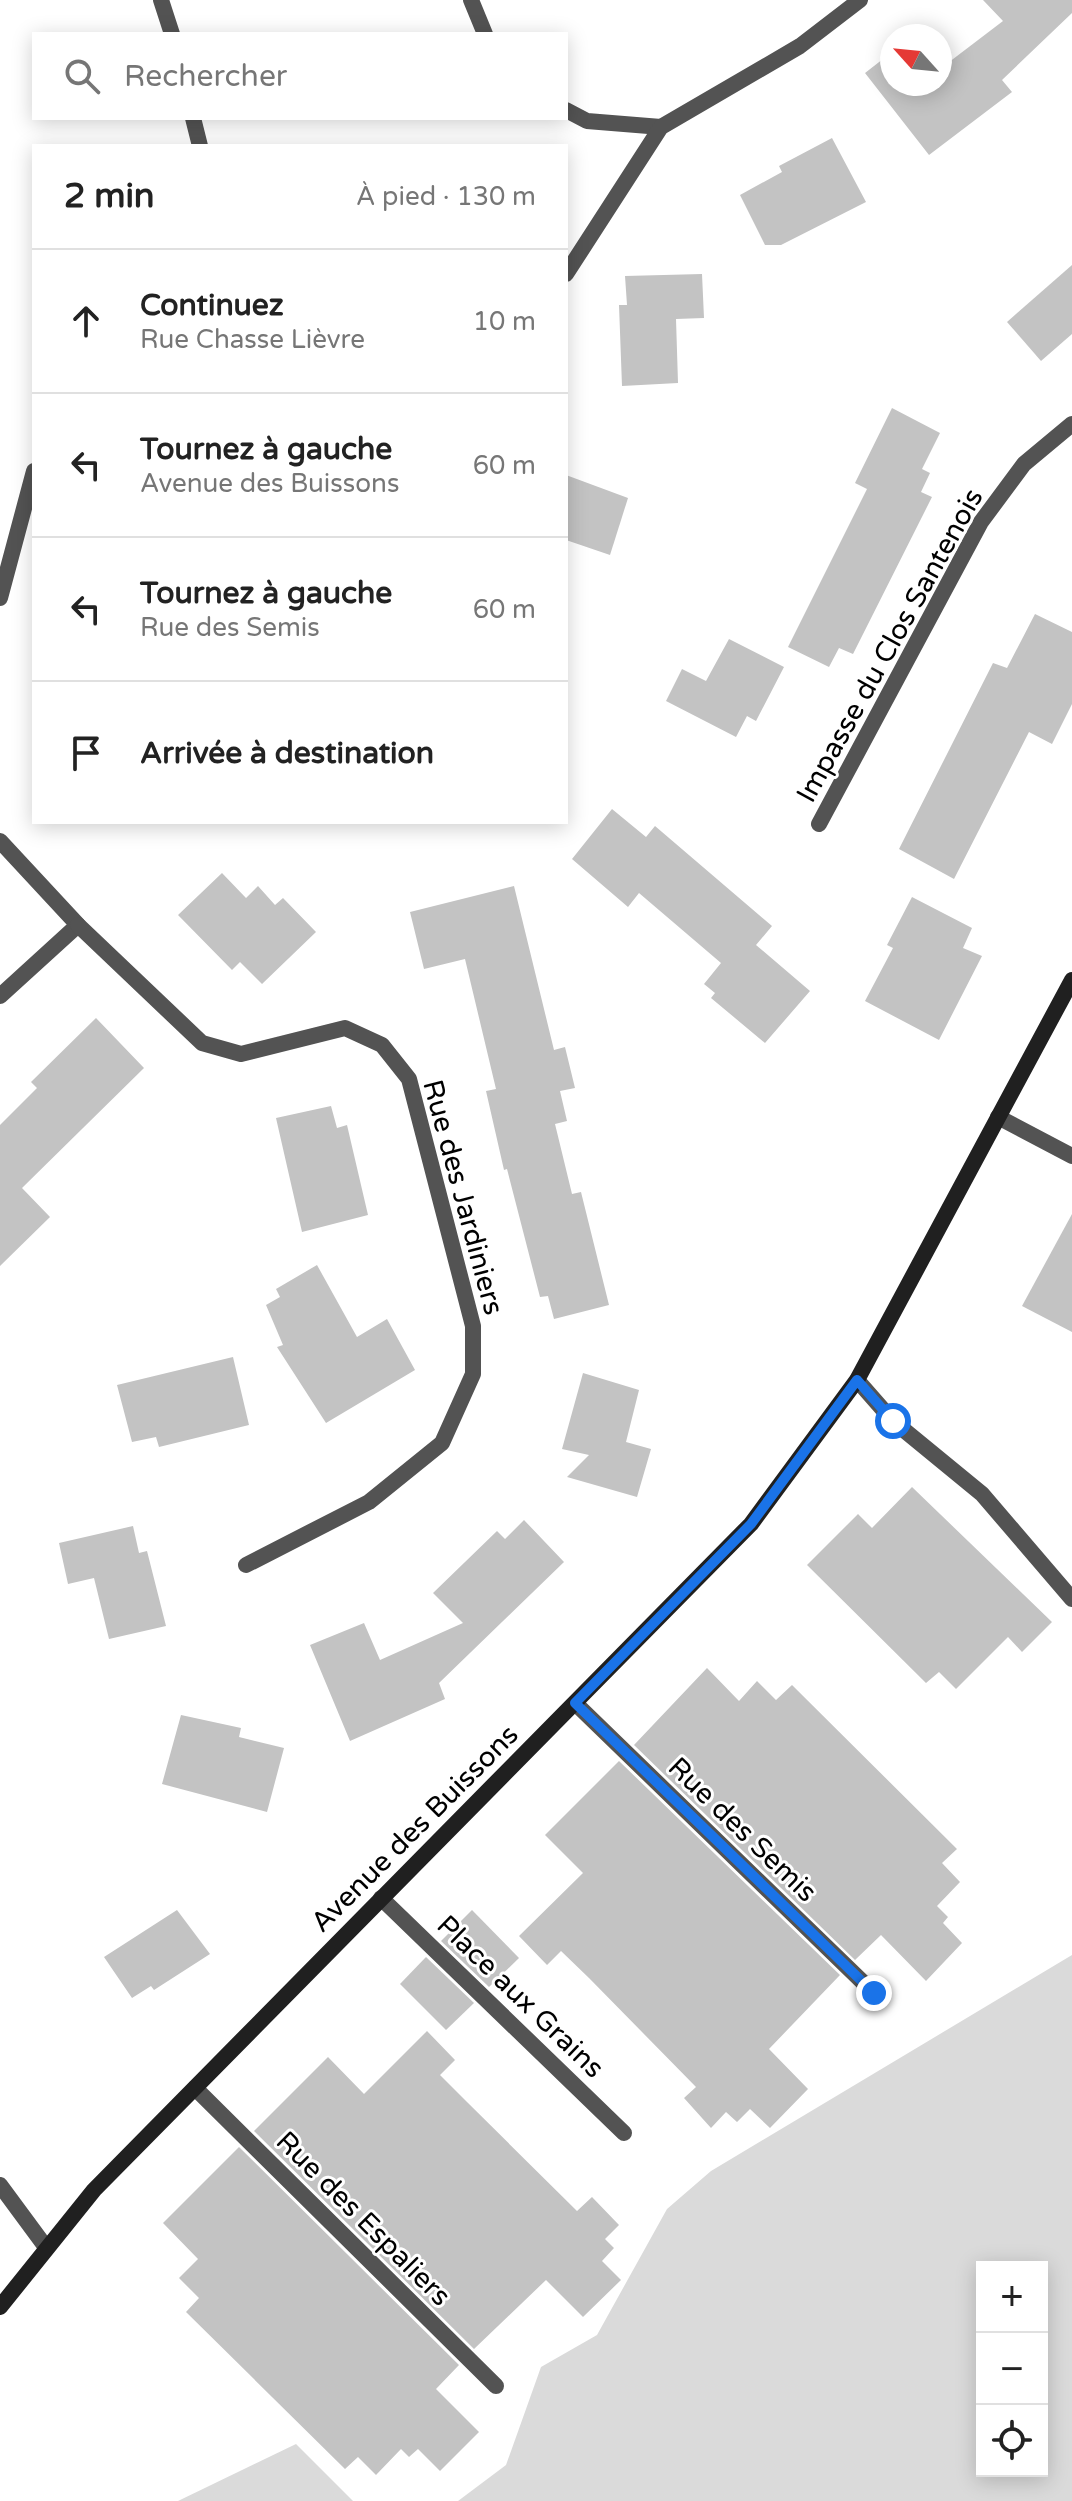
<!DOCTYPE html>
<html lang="fr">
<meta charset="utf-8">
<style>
:root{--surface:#fff;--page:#f6f6f6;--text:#222;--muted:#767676;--line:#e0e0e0}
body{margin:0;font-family:"Varela Round",sans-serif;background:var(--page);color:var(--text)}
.controls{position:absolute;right:24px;bottom:24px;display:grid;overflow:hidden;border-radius:0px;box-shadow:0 4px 20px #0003}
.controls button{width:72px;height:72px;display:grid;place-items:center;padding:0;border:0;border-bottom:2px solid var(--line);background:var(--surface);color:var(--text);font:40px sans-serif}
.compass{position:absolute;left:880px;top:24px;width:72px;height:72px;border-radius:50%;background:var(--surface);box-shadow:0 4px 20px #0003;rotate:297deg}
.stop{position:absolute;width:24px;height:24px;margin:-18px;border:6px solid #1a73e8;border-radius:50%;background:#fff}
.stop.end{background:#1a73e8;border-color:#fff;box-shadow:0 2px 8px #0008}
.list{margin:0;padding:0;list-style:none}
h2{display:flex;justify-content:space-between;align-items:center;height:104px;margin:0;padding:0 32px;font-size:34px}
h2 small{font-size:26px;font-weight:400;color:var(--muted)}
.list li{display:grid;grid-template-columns:52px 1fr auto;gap:24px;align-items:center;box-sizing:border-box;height:144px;padding:0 32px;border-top:2px solid var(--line)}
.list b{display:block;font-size:30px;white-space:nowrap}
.list p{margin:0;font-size:26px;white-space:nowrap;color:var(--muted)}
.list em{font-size:26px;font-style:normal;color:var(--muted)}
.icon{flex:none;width:44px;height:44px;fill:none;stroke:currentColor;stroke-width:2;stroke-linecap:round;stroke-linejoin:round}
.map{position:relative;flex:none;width:1072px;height:2501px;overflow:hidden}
.search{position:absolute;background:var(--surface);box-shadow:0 4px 20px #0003;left:32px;top:32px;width:536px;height:88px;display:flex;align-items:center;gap:20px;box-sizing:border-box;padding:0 28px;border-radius:0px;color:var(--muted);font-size:30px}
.panel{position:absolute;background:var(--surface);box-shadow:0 4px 20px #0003;left:32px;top:144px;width:536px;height:680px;border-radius:0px}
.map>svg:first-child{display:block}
</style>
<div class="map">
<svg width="1072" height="2501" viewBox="0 0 1072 2501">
<rect width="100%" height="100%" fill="#fff"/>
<g fill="#dadada" fill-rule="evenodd">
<path d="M1072 1955V2501H458L506 2465 541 2367 597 2335 667 2209 711 2171ZM982 2267H1042V2471H982Z"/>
<path d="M296 2444 353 2501H178Z"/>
</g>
<g fill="#c3c3c3">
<path d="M983 0H1072V13L1002 80 1012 92 929 155 865 73 892 52V84H940V69L1003 21Z"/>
<path d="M832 138 866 202 781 245H765L740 195 782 172 779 166Z"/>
<path d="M1072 265V334L1041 361 1007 322Z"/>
<path d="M702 274 704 318 676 319 678 383 622 386 619 305H627L625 276Z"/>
<path d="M892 408 940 433 922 469 930 473 921 492 932 497 853 654 839 648 829 667 788 647 867 489 855 483Z"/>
<path d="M566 475 628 498 610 555 566 540Z"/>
<path d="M1035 614 1072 632V704L1052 744 1029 732 954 879 899 849 993 663 1007 668Z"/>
<path d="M729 639 784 667 756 721 747 716 736 737 666 701 682 669 706 681Z"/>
<path d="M612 809 646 837 655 826 772 926 756 945 810 991 765 1043 711 998 715 993 704 984 721 963 639 893 628 907 572 859Z"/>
<path d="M222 873 246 898 258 886 275 905 283 898 316 932 262 984 240 962 232 970 178 915Z"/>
<path d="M514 886 554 1050 565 1047 575 1088 560 1091 567 1121 555 1124 572 1194 581 1192 609 1305 554 1319 548 1296 540 1297 507 1169 504 1170 486 1091 496 1089 465 959 424 969 410 912Z"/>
<path d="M912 897 972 928 963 948 982 956 939 1040 865 1001 893 948 887 945Z"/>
<path d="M96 1018 144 1068 22 1188 50 1217 0 1266V1125L37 1088 31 1082Z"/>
<path d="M331 1106 337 1128 347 1125 368 1215 302 1232 276 1118Z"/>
<path d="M1072 1214V1332L1022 1306Z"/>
<path d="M317 1265 357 1337 387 1319 415 1370 326 1423 277 1347 283 1345 266 1305 280 1297 276 1289Z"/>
<path d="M233 1357 249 1425 159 1447 156 1437 132 1442 117 1385Z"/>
<path d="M583 1373 639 1390 626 1442 651 1449 637 1497 567 1477 589 1455 562 1449Z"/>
<path d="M912 1487 1052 1622 1022 1652 1008 1637 956 1689 939 1672 926 1683 807 1565 858 1514 872 1528Z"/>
<path d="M524 1520 564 1562 439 1683 445 1699 350 1741 310 1645 364 1623 380 1660 463 1623 433 1593 497 1531 505 1539Z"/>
<path d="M133 1526 139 1553 147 1551 166 1626 109 1639 94 1578 68 1584 59 1543Z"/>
<path d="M707 1668 739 1701 757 1681 776 1700 792 1685 957 1849 942 1863 960 1882 937 1906 948 1917 943 1923 962 1943 926 1981 881 1935 855 1960 634 1745Z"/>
<path d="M181 1715 241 1728 239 1737 284 1748 267 1812 162 1784Z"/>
<path d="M619 1761 840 1975 769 2049 808 2089 770 2128 750 2109 737 2122 726 2112 711 2128 684 2098 696 2087 589 1978 561 1951 547 1965 519 1936 583 1873 545 1835Z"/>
<path d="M177 1910 210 1954 154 1990 151 1986 132 1998 104 1957Z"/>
<path d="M472 1910 519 1958 489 1987 441 1941Z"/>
<path d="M426 1957 474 2003 446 2030 400 1984Z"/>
<path d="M427 2031 455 2060 440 2075 467 2102 577 2211 592 2197 619 2225 605 2239 614 2248 602 2261 621 2280 583 2317 546 2280 474 2349 254 2131 328 2057 364 2094Z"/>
<path d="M239 2147 459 2365 436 2389 479 2432 440 2471 418 2449 409 2457 401 2449 376 2475 358 2457 345 2469 186 2312 199 2298 179 2278 198 2259 163 2223Z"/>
</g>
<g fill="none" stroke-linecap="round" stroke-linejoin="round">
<g stroke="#535353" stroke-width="16">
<path d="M161 0 172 34"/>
<path d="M471 0 485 34"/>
<path d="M566 110 587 121 661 127"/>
<path d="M193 118 200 146"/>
<path d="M566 274 661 127 800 46 860 0"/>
<path d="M0 598 34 471"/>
<path d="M819 824 981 522 1024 464 1072 424"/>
<path d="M0 841 78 925 0 996"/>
<path d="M78 925 202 1043 241 1054 345 1028 382 1045 409 1079 473 1326V1374L442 1443 369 1502 246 1565"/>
<path d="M998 1117 1072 1156"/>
<path d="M857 1380 893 1421 982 1494 1072 1599"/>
<path d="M575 1703 874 1993"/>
<path d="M381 1898 624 2133"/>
<path d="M195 2088 496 2386"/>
<path d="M0 2185 45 2246"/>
</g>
<path stroke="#202020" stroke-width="16" d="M0 2307 94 2190 751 1524 857 1380 1072 980"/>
</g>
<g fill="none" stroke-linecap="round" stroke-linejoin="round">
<path stroke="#1a73e8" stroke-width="10" d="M874 1993 575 1703 751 1524 857 1380 893 1421"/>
</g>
<g text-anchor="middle" stroke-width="6" stroke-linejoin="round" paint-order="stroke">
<g font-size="28" fill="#000" stroke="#fff">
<text transform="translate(889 645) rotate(-61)" y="10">Impasse du Clos Santenois</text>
<text transform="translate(464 1197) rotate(75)" y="10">Rue des Jardiniers</text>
<text transform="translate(414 1828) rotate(-45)" y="10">Avenue des Buissons</text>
<text transform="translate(743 1829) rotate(44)" y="10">Rue des Semis</text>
<text transform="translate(521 1996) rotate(44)" y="10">Place aux Grains</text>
<text transform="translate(364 2218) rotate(45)" y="10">Rue des Espaliers</text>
</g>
</g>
</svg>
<div class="controls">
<button>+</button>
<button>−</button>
<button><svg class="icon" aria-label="locate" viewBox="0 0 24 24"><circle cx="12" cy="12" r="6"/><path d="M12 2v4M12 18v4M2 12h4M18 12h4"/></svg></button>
</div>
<svg class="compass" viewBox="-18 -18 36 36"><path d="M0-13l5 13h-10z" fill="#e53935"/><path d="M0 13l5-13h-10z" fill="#767676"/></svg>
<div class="stop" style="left:893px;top:1421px"></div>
<div class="stop end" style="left:874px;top:1993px"></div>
<div class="search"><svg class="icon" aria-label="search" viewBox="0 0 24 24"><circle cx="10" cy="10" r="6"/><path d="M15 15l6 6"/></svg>Rechercher</div>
<section class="panel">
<h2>2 min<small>À pied · 130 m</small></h2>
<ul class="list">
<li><svg class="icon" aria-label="ahead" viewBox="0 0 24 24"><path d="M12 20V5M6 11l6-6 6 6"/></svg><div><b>Continuez</b><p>Rue Chasse Lièvre</p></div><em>10 m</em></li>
<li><svg class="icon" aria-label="left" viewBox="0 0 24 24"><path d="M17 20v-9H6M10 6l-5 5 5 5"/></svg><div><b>Tournez à gauche</b><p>Avenue des Buissons</p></div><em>60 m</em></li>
<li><svg class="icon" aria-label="left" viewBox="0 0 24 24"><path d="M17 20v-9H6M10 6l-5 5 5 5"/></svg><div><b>Tournez à gauche</b><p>Rue des Semis</p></div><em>60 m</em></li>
<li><svg class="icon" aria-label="arrive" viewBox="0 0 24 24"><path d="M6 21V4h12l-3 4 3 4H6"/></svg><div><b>Arrivée à destination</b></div></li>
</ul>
</section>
</div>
